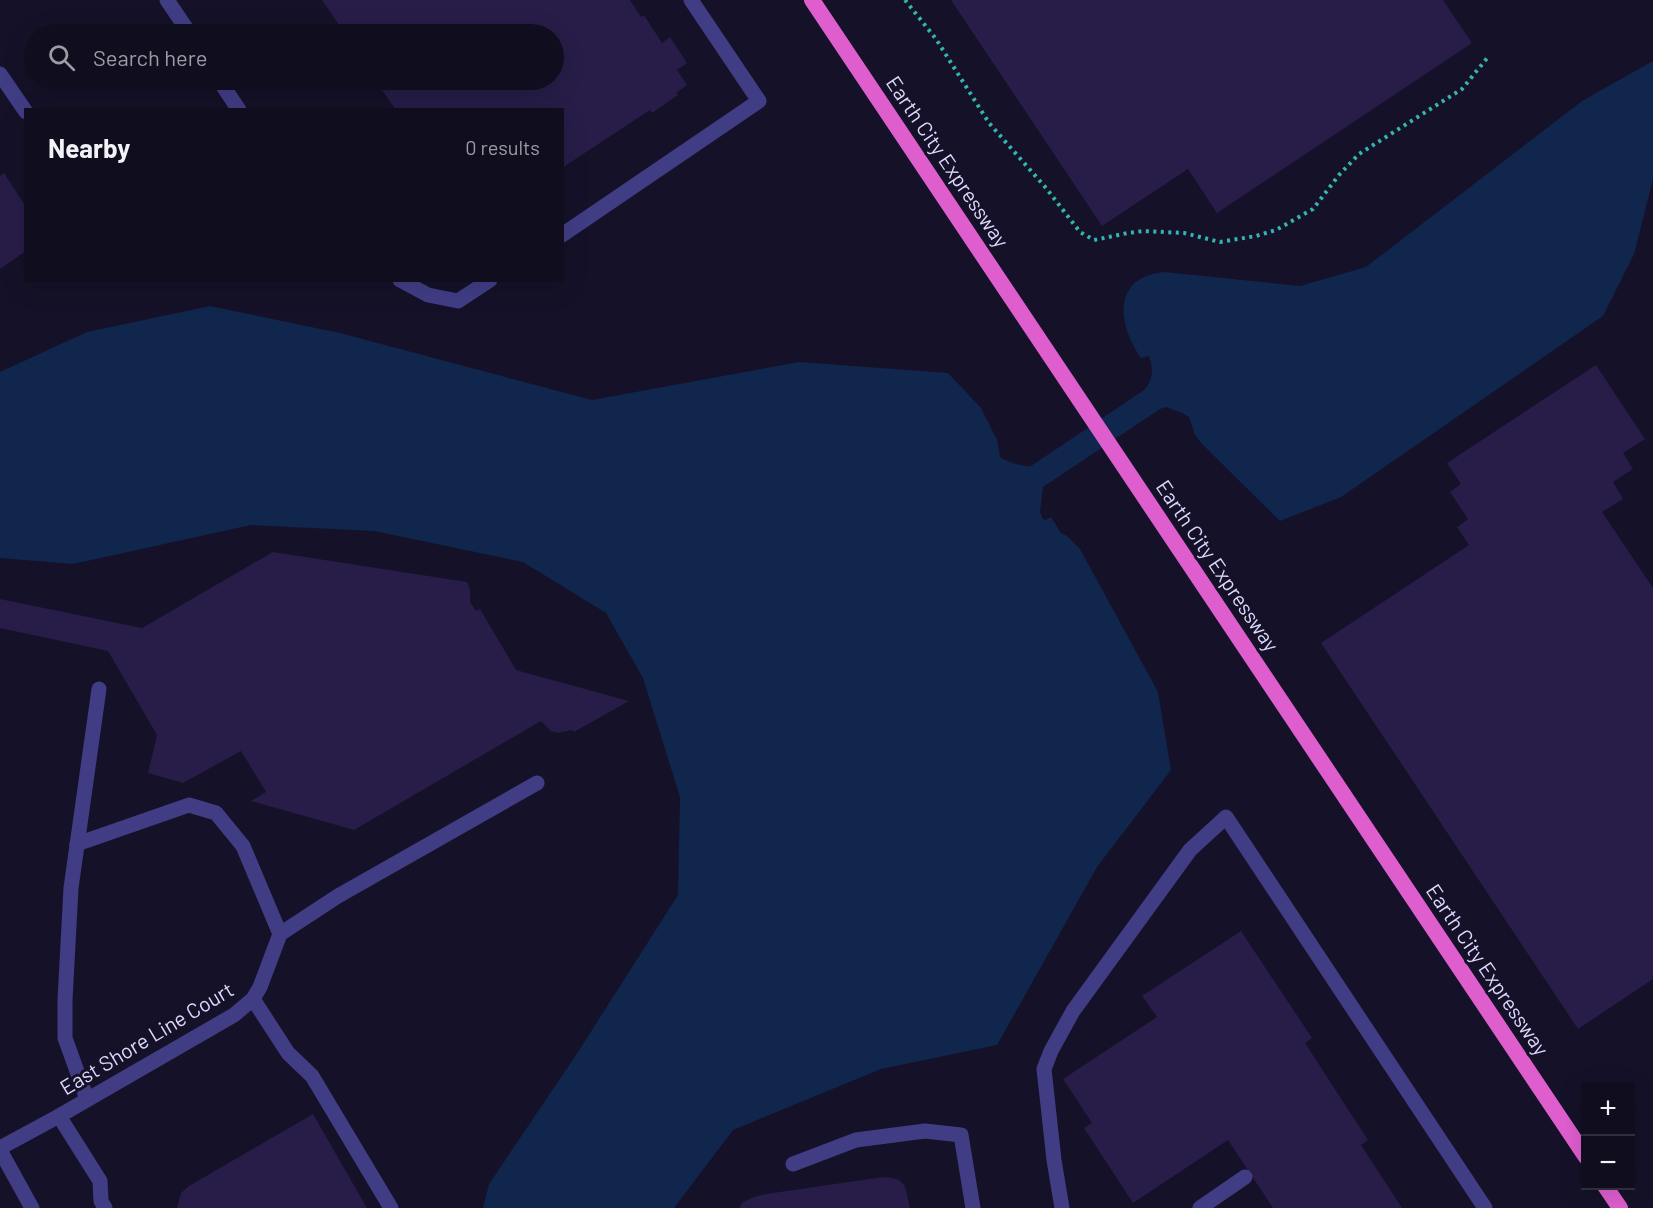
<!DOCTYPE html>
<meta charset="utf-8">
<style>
:root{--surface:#100d1e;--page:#191627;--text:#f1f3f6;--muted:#9c9ca4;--line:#302d3c}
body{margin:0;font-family:Barlow,sans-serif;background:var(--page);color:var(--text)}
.controls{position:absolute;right:18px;bottom:18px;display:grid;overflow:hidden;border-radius:0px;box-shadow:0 6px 24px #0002}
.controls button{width:54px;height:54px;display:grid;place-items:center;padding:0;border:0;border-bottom:2px solid var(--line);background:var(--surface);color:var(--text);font:30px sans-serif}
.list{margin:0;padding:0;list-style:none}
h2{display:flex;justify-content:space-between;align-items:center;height:78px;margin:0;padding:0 24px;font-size:26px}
h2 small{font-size:20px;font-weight:400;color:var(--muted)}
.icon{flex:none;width:33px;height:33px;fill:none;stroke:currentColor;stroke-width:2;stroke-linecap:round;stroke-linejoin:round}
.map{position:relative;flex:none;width:1653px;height:1208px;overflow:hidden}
.search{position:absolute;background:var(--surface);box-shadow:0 6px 24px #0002;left:24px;top:24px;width:540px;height:66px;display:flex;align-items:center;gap:15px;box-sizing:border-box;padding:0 21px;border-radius:33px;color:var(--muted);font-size:22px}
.panel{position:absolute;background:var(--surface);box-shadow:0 6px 24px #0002;left:24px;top:108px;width:540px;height:174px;border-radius:0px}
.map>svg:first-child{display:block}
</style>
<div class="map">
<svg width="1653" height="1208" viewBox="0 0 1653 1208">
<rect width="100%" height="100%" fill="#151128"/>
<path fill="#10264c" d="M1653 61V179L1634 254 1603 316 1341 497 1280 521 1202 444 1195 435 1189 417 1182 413 1166 407 1160 409 1043 487 1040 512 1043 519 1046 520 1051 517 1061 533 1067 536 1080 549 1158 692 1171 770 1097 867 997 1045 881 1069 733 1130 674 1208H483L489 1184 578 1052 678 895 680 797 643 678 606 613 523 562 374 531 251 525 73 564 0 558V372L87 332 210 306 340 333 592 400 799 362 948 373 981 408 997 440 1000 457C1008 462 1022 467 1031 466L1144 390C1154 379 1153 369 1149 356L1141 358C1117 324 1112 277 1164 272L1300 286 1366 267 1582 101Z"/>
<g fill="#271d48">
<path d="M322 0H630L641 17 644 15 662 43 670 37 687 63 677 70 687 85 676 93 678 95 652 113 650 110 562 168V110H396L375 80H554V34H345Z"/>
<path d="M951 0H1443L1472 43 1217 213 1188 169 1102 226Z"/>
<path d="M4 173 26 207V251L0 269V176Z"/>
<path d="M1596 365 1645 439 1623 453 1633 469 1613 482 1623 499 1602 512 1653 588V979L1578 1029 1321 643 1469 545 1457 527 1468 519 1450 492 1461 484 1447 463Z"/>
<path d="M273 552 467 582 470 589V602L476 611 480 609 516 670 629 701 574 732 572 730 558 733 551 731 541 721 354 830 251 801 266 792 241 751 183 783 148 773 157 735 108 651 0 628V599L142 628Z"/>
<path d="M1241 931 1312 1038 1305 1043 1368 1140 1361 1145 1402 1208H1273L1228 1140 1133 1203 1084 1128 1092 1123 1063 1079 1157 1017 1142 996Z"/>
<path d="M313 1114 367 1208H177L181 1193 189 1186Z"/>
<path d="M883 1177 893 1178 899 1180 905 1186 910 1208H739L743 1202 754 1197 766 1194Z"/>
</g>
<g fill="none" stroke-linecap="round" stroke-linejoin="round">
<path stroke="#34b6b0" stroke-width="4" stroke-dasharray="3 4.5" stroke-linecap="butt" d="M905 0 936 39 989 123 1046 188 1080 232 1094 240 1128 233 1143 231 1184 233 1220 242 1256 236 1276 230 1313 209 1339 175 1359 154 1462 89 1488 57"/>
<g stroke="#413d85" stroke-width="15">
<path d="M167 0 190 34"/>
<path d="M0 74 26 112"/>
<path d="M219 80 239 110"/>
<path d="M562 235 759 101 691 0"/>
<path d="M400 280 428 295 458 301 490 280"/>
<path d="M77 844 189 805 216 813 243 846 280 934 338 896 537 783"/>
<path d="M253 999 288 1053 312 1076 391 1208"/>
<path d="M87 1099 65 1038V1000L71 888 99 689"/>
<path d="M59 1116 100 1181 101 1201 105 1208"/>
<path d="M0 1150 32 1208"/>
<path d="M793 1164 856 1140 925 1131 961 1135 973 1208"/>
<path d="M1062 1208 1054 1160 1044 1069 1051 1051 1073 1011 1190 850 1226 817 1485 1208"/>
<path d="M1200 1208 1245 1177"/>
</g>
<path stroke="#413d85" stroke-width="15" d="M0 1148 59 1116 234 1015 253 999 260 987 280 934"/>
<g stroke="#de5ece" stroke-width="16">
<path d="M812 0 1586 1157"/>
<path d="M1605 1186 1620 1208"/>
</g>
</g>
<g text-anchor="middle" stroke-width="6" stroke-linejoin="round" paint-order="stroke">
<g font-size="21" fill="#ddd9fe" stroke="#151128">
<text transform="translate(947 162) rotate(56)" y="7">Earth City Expressway</text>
<text transform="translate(1217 566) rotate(56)" y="7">Earth City Expressway</text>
<text transform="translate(1487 970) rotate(56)" y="7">Earth City Expressway</text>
<text transform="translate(147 1039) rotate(-31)" y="7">East Shore Line Court</text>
</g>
</g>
</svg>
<div class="controls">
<button>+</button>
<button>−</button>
</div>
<div class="search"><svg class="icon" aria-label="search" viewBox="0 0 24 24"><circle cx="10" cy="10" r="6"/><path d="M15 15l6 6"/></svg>Search here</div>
<section class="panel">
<h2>Nearby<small>0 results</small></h2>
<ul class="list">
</ul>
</section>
</div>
